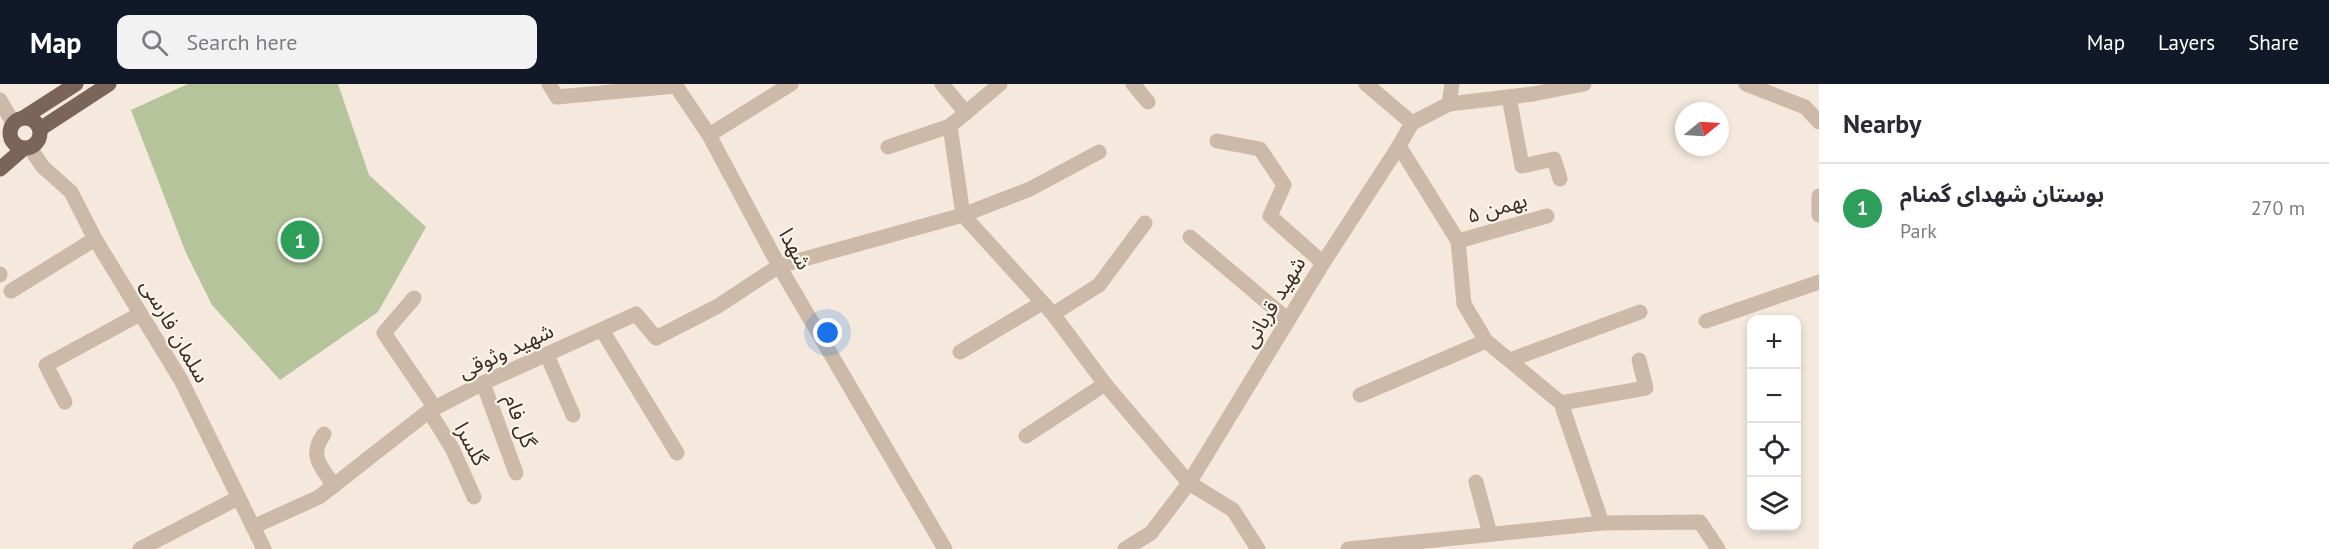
<!DOCTYPE html>
<meta charset="utf-8">
<style>
:root{--surface:#fff;--page:#f2f2f3;--text:#2b2b33;--muted:#7c7c81;--line:#e1e1e2;--accent:#111827}
body{margin:0;font-family:"PT Sans","Noto Sans Arabic",sans-serif;background:var(--page);color:var(--text)}
.controls{position:absolute;right:18px;bottom:18px;display:grid;overflow:hidden;border-radius:12px;box-shadow:0 3px 9px #0003}
.controls button{width:54px;height:54px;display:grid;place-items:center;padding:0;border:0;border-bottom:2px solid var(--line);background:var(--surface);color:var(--text);font:30px sans-serif}
.compass{position:absolute;left:1675px;top:18px;width:54px;height:54px;border-radius:50%;background:var(--surface);box-shadow:0 3px 9px #0003;rotate:72deg}
.you{position:absolute;left:828px;top:249px;width:21px;height:21px;margin:-15px;border:4px solid #fff;border-radius:50%;background:#1a73e8;box-shadow:0 0 0 9px #1a73e833}
.badge{display:grid;place-items:center;width:39px;height:39px;border-radius:50%;background:var(--accent);color:#fff;font-size:20px;font-weight:700}
.pin{position:absolute;translate:-50% -50%;border:3px solid #fff;box-shadow:0 2px 6px #0006}
.list{margin:0;padding:0;list-style:none}
h2{display:flex;justify-content:space-between;align-items:center;height:78px;margin:0;padding:0 24px;font-size:26px}
h2 small{font-size:20px;font-weight:400;color:var(--muted)}
.list li{display:grid;grid-template-columns:39px 1fr auto;gap:18px;align-items:center;box-sizing:border-box;height:90px;padding:0 24px;border-top:2px solid var(--line)}
.list b{display:block;font-size:22px;white-space:nowrap}
.list p{margin:0;font-size:20px;white-space:nowrap;color:var(--muted)}
.list em{font-size:20px;font-style:normal;color:var(--muted)}
.icon{flex:none;width:33px;height:33px;fill:none;stroke:currentColor;stroke-width:2;stroke-linecap:round;stroke-linejoin:round}
.map{position:relative;flex:none;width:1819px;height:465px;overflow:hidden}
header{display:flex;align-items:center;gap:36px;box-sizing:border-box;height:84px;padding:0 30px;background:var(--accent);color:#fff}
header strong{font-size:28px}
nav{display:flex;gap:33px;margin-inline-start:auto;font-size:21px}
.search{width:420px;height:54px;background:var(--page);display:flex;align-items:center;gap:15px;box-sizing:border-box;padding:0 21px;border-radius:12px;color:var(--muted);font-size:22px}
main{display:flex}
aside{flex:1;background:var(--surface)}
.map>svg:first-child{display:block}
</style>
<header>
<strong>Map</strong>
<div class="search"><svg class="icon" aria-label="search" viewBox="0 0 24 24"><circle cx="10" cy="10" r="6"/><path d="M15 15l6 6"/></svg>Search here</div>
<nav><a>Map</a><a>Layers</a><a>Share</a></nav>
</header>
<main>
<div class="map">
<svg width="1819" height="465" viewBox="0 0 1819 465">
<rect width="100%" height="100%" fill="#f4e9dc"/>
<path fill="#b5c49a" d="M188 0H338L369 91 426 143 378 228 280 296 212 221 186 169 131 26Z"/>
<g fill="none" stroke-linecap="round" stroke-linejoin="round">
<g stroke="#cdb9a7" stroke-width="15">
<path d="M549 0 557 13 676 2 709 51 779 182 945 465"/>
<path d="M942 0 966 29"/>
<path d="M1133 0 1148 18"/>
<path d="M1366 0 1412 39 1399 62 1458 157 1464 220 1486 257 1561 319 1602 439"/>
<path d="M1746 0 1805 23 1819 38"/>
<path d="M1509 13 1522 82 1554 75 1560 95"/>
<path d="M0 16 13 39"/>
<path d="M1449 20 1452 0"/>
<path d="M1412 39 1449 20 1533 10 1584 0"/>
<path d="M950 42 963 131 1030 105 1099 68"/>
<path d="M709 51 791 0"/>
<path d="M1217 57 1260 65 1284 101 1270 132 1323 179"/>
<path d="M888 63 950 42 1000 0"/>
<path d="M30 64 43 83 71 108 95 155 181 296 264 465"/>
<path d="M1819 112V131"/>
<path d="M1190 153 1288 236"/>
<path d="M1458 157 1547 132"/>
<path d="M0 190V191"/>
<path d="M11 207 95 155"/>
<path d="M414 214 384 249 435 324"/>
<path d="M1053 230 1099 201 1145 139"/>
<path d="M1706 237 1819 198"/>
<path d="M602 246 677 369"/>
<path d="M960 268 1042 219"/>
<path d="M547 271 573 331"/>
<path d="M1510 276 1640 228"/>
<path d="M483 299 516 389"/>
<path d="M1360 311 1486 257"/>
<path d="M65 318 46 281 140 230"/>
<path d="M1561 319 1646 304 1639 276"/>
<path d="M429 327 452 364 474 413"/>
<path d="M324 350C308 372 321 382 334 402"/>
<path d="M1026 352 1105 300"/>
<path d="M1476 398 1490 450"/>
<path d="M253 443 319 413 429 327 483 299 636 230 656 254 718 222 779 182 963 131 1053 230 1105 300 1189 399 1233 426 1258 465"/>
<path d="M140 465 238 414"/>
<path d="M1125 465 1151 449 1189 399 1323 179 1399 62"/>
<path d="M1348 465 1602 439 1700 438 1718 465"/>
</g>
<g stroke="#7b6458" stroke-width="15">
<circle cx="25" cy="49" r="15"/>
<path d="M23 34 76 0"/>
<path d="M40 45 109 0"/>
<path d="M0 85 23 65"/>
</g>
</g>
<g text-anchor="middle" stroke-width="4.5" stroke-linejoin="round" paint-order="stroke">
<g font-size="21" fill="#382d28" stroke="#fbf3e8">
<text transform="translate(1497 124) rotate(-16)" y="7">بهمن ۵</text>
<text transform="translate(795 165) rotate(61)" y="7">شهدا</text>
<text transform="translate(1274 218) rotate(-59)" y="7">شهید قربانی</text>
<text transform="translate(175 247) rotate(60)" y="7">سلمان فارسی</text>
<text transform="translate(506 267) rotate(-25)" y="7">شهید وثوقی</text>
<text transform="translate(520 337) rotate(70)" y="7">گل فام</text>
<text transform="translate(471 360) rotate(62)" y="7">گلسرا</text>
</g>
</g>
</svg>
<div class="controls">
<button>+</button>
<button>−</button>
<button><svg class="icon" aria-label="locate" viewBox="0 0 24 24"><circle cx="12" cy="12" r="6"/><path d="M12 2v4M12 18v4M2 12h4M18 12h4"/></svg></button>
<button><svg class="icon" aria-label="layers" viewBox="0 0 24 24"><path d="M12 4l9 5-9 5-9-5zM3 14l9 5 9-5"/></svg></button>
</div>
<svg class="compass" viewBox="-18 -18 36 36"><path d="M0-13l5 13h-10z" fill="#e53935"/><path d="M0 13l5-13h-10z" fill="#7c7c81"/></svg>
<div class="you"></div>
<div class="pin badge" style="left:300px;top:156px;background:#2e9e5b">1</div>
</div>
<aside>
<h2>Nearby<small></small></h2>
<ul class="list">
<li><span class="badge" style="background:#2e9e5b">1</span><div><b>بوستان شهدای گمنام</b><p>Park</p></div><em>270 m</em></li>
</ul>
</aside>
</main>
